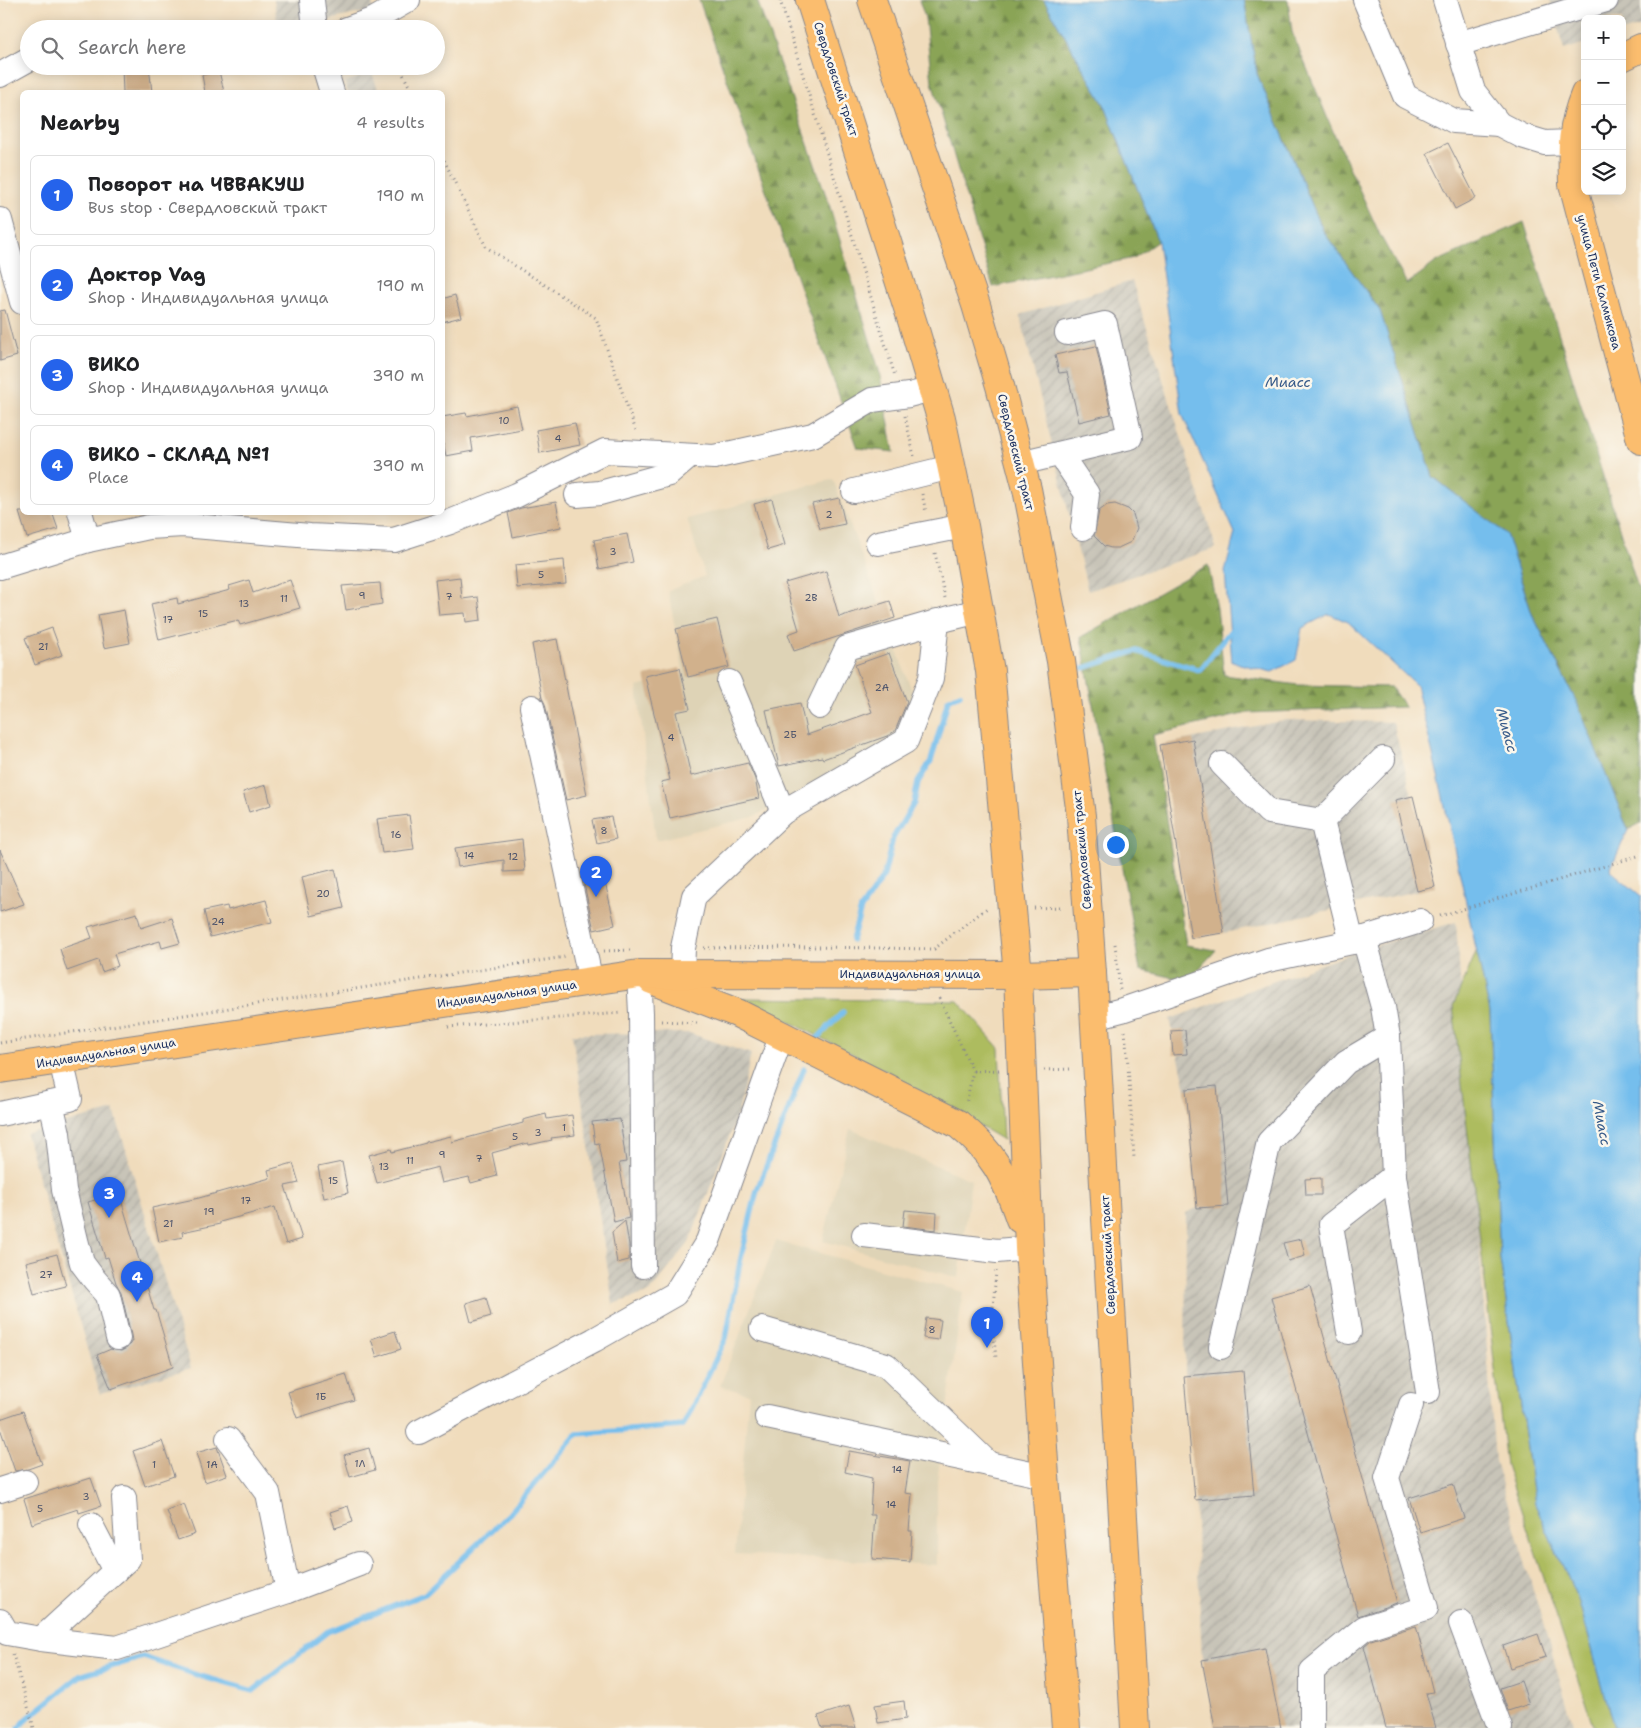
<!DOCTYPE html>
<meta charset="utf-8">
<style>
:root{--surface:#fff;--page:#f2f2f2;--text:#202124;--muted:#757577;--line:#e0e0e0;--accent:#2563eb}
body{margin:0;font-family:"Shantell Sans",sans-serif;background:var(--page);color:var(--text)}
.controls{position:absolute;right:15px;top:15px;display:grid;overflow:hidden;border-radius:8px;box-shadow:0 2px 12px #0003}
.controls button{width:45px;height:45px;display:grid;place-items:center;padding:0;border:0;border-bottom:1px solid var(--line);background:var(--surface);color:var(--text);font:25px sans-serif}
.you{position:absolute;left:1115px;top:844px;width:18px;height:18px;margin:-12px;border:4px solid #fff;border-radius:50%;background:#1a73e8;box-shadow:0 0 0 8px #1a73e833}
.badge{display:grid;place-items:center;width:32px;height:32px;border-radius:50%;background:var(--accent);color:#fff;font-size:16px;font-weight:700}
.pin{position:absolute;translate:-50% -41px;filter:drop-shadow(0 1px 2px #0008)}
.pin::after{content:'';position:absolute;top:26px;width:18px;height:15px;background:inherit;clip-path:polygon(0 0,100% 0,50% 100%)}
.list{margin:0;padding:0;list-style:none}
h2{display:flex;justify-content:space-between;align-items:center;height:65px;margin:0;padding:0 20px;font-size:21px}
h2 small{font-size:16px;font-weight:400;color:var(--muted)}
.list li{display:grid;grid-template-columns:32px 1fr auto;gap:15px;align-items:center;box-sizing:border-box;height:80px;margin:0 10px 10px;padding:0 10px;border:1px solid var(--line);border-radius:8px}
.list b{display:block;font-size:19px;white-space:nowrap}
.list p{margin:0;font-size:16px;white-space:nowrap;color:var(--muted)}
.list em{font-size:16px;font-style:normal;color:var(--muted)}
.icon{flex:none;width:28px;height:28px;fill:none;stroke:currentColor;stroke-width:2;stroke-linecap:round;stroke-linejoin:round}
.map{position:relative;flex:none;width:1641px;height:1728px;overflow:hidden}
.search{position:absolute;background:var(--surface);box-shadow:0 2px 12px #0003;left:20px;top:20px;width:425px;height:55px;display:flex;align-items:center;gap:12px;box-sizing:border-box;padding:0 18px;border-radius:28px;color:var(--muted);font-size:19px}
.panel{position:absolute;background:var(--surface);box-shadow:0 2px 12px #0003;left:20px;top:90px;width:425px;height:425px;border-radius:8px}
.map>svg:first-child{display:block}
</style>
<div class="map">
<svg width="1641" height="1728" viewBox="0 0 1641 1728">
<defs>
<pattern id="industrial-furrows" width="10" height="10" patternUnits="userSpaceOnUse" patternTransform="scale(1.25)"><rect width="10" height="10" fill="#c8c4b8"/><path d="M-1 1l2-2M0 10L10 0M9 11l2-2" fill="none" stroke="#aba9a1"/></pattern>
<pattern id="forest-firs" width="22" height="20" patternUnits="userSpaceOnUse" patternTransform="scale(1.25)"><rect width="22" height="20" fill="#8aa456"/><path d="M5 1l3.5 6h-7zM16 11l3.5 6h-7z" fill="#70864a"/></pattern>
</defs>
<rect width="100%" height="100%" fill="#fbf7ec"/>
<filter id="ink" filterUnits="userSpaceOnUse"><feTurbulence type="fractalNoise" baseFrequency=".02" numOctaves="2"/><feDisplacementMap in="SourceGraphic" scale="10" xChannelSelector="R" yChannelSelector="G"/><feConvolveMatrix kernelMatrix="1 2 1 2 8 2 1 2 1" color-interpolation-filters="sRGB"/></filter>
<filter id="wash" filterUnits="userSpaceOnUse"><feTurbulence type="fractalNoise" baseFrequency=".0096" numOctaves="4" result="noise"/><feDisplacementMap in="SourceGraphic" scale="20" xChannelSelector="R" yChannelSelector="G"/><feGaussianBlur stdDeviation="1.12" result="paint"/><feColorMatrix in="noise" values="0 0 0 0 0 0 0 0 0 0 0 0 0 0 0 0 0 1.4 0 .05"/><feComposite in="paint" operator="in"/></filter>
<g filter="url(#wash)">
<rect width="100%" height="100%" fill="#f0dcbc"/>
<g fill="#ded3b6">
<path d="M833 479 921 715 896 741 753 817 656 840 637 687 684 675 668 591 705 576 687 519Z"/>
<path d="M850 1129 971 1180 959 1278 823 1241Z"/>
<path d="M776 1241 963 1292 937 1482V1565L735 1554 749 1394 720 1386Z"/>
</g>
<g fill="url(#industrial-furrows)">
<path d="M274 0H371L374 10 289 29H278Z"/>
<path d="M1550 0H1641V26L1622 32V19H1585V43L1564 50Z"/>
<path d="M372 73 379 92H348L345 82Z"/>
<path d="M1132 281 1216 548 1088 591 1020 315Z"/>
<path d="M1286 720 1393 722 1435 887 1224 933 1191 938 1160 745Z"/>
<path d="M1456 922 1495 1461 1574 1728H1215L1202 1660 1195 1500 1185 1370 1186 1213 1197 1208 1186 1089 1170 1019 1355 952Z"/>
<path d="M689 1033 751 1054 738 1113 689 1243 650 1292 613 1304 572 1034Z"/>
<path d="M114 1110 191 1368 100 1394 26 1134Z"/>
</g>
<g fill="#adbc5f" stroke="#64765e">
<path d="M1477 950 1490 1012 1500 1259 1535 1504 1579 1602 1614 1728H1594L1506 1465 1453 1006Z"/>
<path d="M743 998 958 1001 999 1048 1003 1140 888 1072Z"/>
</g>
<g fill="url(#forest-firs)" stroke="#526a5a">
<path d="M699 0H757L829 204 879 370 894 452 858 448 805 302Z"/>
<path d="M919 0H1044L1105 106 1158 241 1134 258 993 287 932 82 925 18Z"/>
<path d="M1244 0H1288L1292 32 1332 129 1380 235 1407 284 1436 262 1524 222 1641 598V823L1628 830 1569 687 1532 614 1506 534 1433 477 1380 311 1323 231 1257 74Z"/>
<path d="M1208 565 1217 608 1224 675 1298 685 1391 687 1405 707 1248 713 1153 735 1186 945 1216 950 1188 981 1140 970 1081 637Z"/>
</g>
<path fill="#74beed" stroke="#4876a6" d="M1044 0H1244L1257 74 1323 231 1380 311 1433 477 1506 534 1532 614 1578 705 1628 830 1610 870 1641 896V1728H1614L1579 1602 1535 1504 1500 1259 1490 1012 1441 788 1416 685 1348 622 1329 614 1302 628 1296 660 1272 672 1232 662 1225 571 1235 533 1182 414 1158 241 1105 106Z"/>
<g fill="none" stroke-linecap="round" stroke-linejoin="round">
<g stroke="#74beed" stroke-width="5.5">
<path d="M1084 668 1136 651 1200 670 1233 628"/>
<path d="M852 940 861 909 884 875 893 838 914 803 918 782 931 761 948 700 960 694"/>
<path d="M815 1041 843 1012"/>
<path d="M19 1728 27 1719 80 1676 143 1657 200 1676 253 1691 327 1632 425 1594 510 1513 577 1434 683 1426 726 1338 740 1262 757 1190 804 1069"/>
</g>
</g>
<g id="blocks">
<g fill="#d1b18c">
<path d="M149 66 152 92H123L122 68Z"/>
<path d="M219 71 224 92H205L202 75Z"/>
<path d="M1448 143 1476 198 1455 209 1427 153Z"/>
<path d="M455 295 461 317 442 322V299Z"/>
<path d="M5 310 17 356 0 361V311Z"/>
<path d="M1096 346 1111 414 1079 422 1067 372 1059 373 1055 355Z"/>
<path d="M517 406 522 429 471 438 473 451 446 456 442 437V417L466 413 467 416Z"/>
<path d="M575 423 580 445 540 453 536 430Z"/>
<path d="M839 498 845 524 820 529 812 504Z"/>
<path d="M772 499 785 545 768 550 754 504Z"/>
<path d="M556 502 561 527 513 537 508 513 521 508Z"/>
<path d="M1115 504 1128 509 1133 514 1137 528 1131 542 1118 548H1111L1104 546 1094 536 1099 511 1107 505Z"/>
<path d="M19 512H52L58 529 27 538Z"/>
<path d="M627 534 633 562 599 569 594 540Z"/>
<path d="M564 560 566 584 517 588 515 565Z"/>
<path d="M826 571 839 617 890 601 895 618 794 651 788 634 799 630 785 583Z"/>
<path d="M460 577 462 599 478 597 481 620 466 622 465 613 439 615 435 580Z"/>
<path d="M249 580 253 593 290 580 300 608 240 625 238 620 159 640 151 604 177 598 178 604 230 590 229 586Z"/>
<path d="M380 583 382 604 346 610 342 586Z"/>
<path d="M124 610 130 643 104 648 98 615Z"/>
<path d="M717 619 729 667 688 677 676 629Z"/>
<path d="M52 628 62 655 35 665 25 638Z"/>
<path d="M557 639 587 795 566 800 545 704 542 698 532 644Z"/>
<path d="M889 653 907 702 895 731 887 736 823 759 822 757 779 766 766 710 800 703 807 735 872 712 855 665Z"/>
<path d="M680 668 690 709 676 712 691 776 748 763 755 779 759 798 670 818 661 782 670 780 645 676Z"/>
<path d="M1193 739 1224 933 1191 938 1160 745Z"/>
<path d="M266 785 271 805 249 812 243 792Z"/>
<path d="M1413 796 1435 887 1417 891 1395 800Z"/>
<path d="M409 815 414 849 382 853 377 819Z"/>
<path d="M611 817 616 839 597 843 592 820Z"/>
<path d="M522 839 525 871 504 872V860L458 867 455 848Z"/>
<path d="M0 850 24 904 0 912Z"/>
<path d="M335 869 344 908 311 916 302 877Z"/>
<path d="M603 874 615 925 594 930 583 879Z"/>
<path d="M266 900 272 922 210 937 204 911 227 906 228 910Z"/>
<path d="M137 913 141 928 172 918 180 943 162 948 160 941 114 954 118 966 102 972 98 960 67 971 60 949 92 938 88 927Z"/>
<path d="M1185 1030 1187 1054 1173 1055 1171 1031Z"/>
<path d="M1217 1086 1228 1206 1197 1208 1186 1089Z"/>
<path d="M546 1114 547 1119 572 1115 575 1135 551 1138 552 1140 529 1145 528 1143 492 1153 497 1176 471 1183 469 1177 442 1183 438 1167 377 1183 369 1155 391 1149 392 1152 426 1143V1142L451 1136 452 1142 523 1123V1120Z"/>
<path d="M620 1119 626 1162 619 1163 629 1218 614 1222 599 1143 595 1144 592 1122Z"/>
<path d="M342 1162 348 1193 324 1198 318 1167Z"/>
<path d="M293 1163 299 1183 285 1186 302 1239 286 1244 275 1207 220 1222V1224L182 1232 183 1237 159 1242 152 1208 199 1198 270 1178 268 1170Z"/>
<path d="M1321 1178V1195H1306L1305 1179Z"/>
<path d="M119 1193 154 1310H156L173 1367 111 1389 97 1355 111 1349 121 1351 127 1348 132 1341 131 1335 121 1292 116 1283 108 1257 105 1258 88 1202Z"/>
<path d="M905 1210 937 1213 936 1230 903 1226Z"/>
<path d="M625 1221 629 1245V1260L617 1263 612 1232Z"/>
<path d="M1301 1239 1305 1256 1288 1261 1283 1243Z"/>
<path d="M57 1254 66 1286 34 1294 26 1262Z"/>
<path d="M1310 1286 1397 1603 1358 1616 1271 1297Z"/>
<path d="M486 1297 491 1316 471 1322 466 1303Z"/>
<path d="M926 1318 941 1320 938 1340 923 1338Z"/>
<path d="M395 1331 401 1349 377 1357 371 1339Z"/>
<path d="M1243 1371 1254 1495 1195 1500 1184 1376Z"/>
<path d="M346 1374 354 1400 297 1418 288 1392Z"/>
<path d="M23 1411 42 1464 28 1469 15 1471 0 1428V1419Z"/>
<path d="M162 1441 174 1476 145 1486 133 1451Z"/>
<path d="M217 1447 227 1475 205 1482 196 1453Z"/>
<path d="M369 1448 375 1470 350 1477 344 1455Z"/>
<path d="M849 1451 910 1461 905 1493 912 1494 909 1531H912L910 1562 872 1559 875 1515H870L872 1478 845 1472Z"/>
<path d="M91 1478 101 1506 79 1513 78 1509 32 1524 24 1499Z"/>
<path d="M1453 1484 1464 1518 1420 1532 1409 1498Z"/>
<path d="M184 1504 195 1534 178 1540 167 1511Z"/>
<path d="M348 1506 353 1522 335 1528 330 1512Z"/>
<path d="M1416 1626 1433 1692 1426 1693 1436 1728H1386L1364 1646 1371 1640Z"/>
<path d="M1538 1634 1546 1657 1510 1668 1503 1646Z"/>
<path d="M1265 1648 1281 1728H1215L1202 1660Z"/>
<path d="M1521 1681 1529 1704 1508 1711 1500 1688Z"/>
<path d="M904 1701 906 1719 878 1723 875 1705Z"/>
<path d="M849 1706 856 1728H822L818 1716Z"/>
</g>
</g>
</g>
<g filter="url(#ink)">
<use href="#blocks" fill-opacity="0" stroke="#86868d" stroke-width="1"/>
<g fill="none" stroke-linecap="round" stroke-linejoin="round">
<g stroke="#86868d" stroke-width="26">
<g id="minor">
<path d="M312 0 315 29"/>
<path d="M1365 0 1405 96 1454 121 1499 124"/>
<path d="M1445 0 1473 91 1499 124 1522 136 1545 143 1571 142"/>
<path d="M347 29 375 19 408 0"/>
<path d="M1458 44 1606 0"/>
<path d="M324 66 332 92"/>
<path d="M0 75 29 59"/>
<path d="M0 220 22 302"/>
<path d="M1060 454 1087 494 1083 528"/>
<path d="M1020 463 1130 437 1105 324 1067 333"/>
<path d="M854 491 951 467"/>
<path d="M577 495 600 493 669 474 690 456"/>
<path d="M80 512 88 540"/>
<path d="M878 543 964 526"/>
<path d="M0 567 88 540 149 527 183 525 310 536 394 540 450 522 517 495 605 451 714 457 813 435 872 400 909 395 932 389"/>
<path d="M729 682 783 812"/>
<path d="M532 707 591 982"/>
<path d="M819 707 847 648 950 618 979 611"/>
<path d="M1222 764 1269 812 1322 821 1383 759"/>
<path d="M1322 821 1352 942"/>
<path d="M1364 938 1383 1007 1388 1037 1394 1176 1428 1392"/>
<path d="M639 974 641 1013 643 1266"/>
<path d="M682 974 683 948 694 896 783 812 906 741 931 678 937 621"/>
<path d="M1095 1017 1122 1010 1268 960 1352 942 1420 921"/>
<path d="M51 1103 58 1133 64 1190 76 1240 82 1263 94 1279 108 1295 118 1338"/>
<path d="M0 1114 70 1099 61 1060"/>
<path d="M864 1235 997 1251 1029 1248"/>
<path d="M762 1329 886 1365 989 1464"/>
<path d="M1349 1332 1331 1225 1394 1176"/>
<path d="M1221 1347 1269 1142 1346 1062 1388 1037"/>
<path d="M767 1417 1045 1476"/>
<path d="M419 1432 594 1340 675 1294 708 1241 782 1034"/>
<path d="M228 1439 268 1493 288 1591"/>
<path d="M0 1490 25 1482"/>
<path d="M91 1525 115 1571"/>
<path d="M0 1621 7 1633 41 1639 117 1648 288 1591 359 1564"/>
<path d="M1461 1623 1500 1728"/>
<path d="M41 1639 128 1559 124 1498"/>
<path d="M1312 1728V1671L1364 1628 1426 1608 1387 1478 1411 1405"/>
</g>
</g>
<g stroke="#86868d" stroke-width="30">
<g id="major">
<path d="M810 0 915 330 941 418 964 526 990 671 1018 975 1029 1248 1045 1476 1066 1728"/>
<path d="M872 0 976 305 1000 386 1027 489 1061 661 1081 816 1092 973 1135 1728"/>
<path d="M1622 57 1641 48"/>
<path d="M1585 94C1571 128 1572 149 1573 184L1641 440"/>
<path d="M652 980 737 1013 958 1124C994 1153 1005 1176 1020 1219"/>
<path d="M0 1069 639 974 1018 975 1092 973"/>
</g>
</g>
<g stroke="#86868d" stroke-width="3" stroke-dasharray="1 4" stroke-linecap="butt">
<path d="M780 0 895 376"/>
<path d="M399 66 412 92"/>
<path d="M442 156 486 247 596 318 636 431"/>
<path d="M905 416 914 456"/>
<path d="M922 494 926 512"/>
<path d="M935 553 945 598"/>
<path d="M1034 908 1062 907"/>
<path d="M1440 916 1641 855"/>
<path d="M1115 944 1120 990"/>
<path d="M704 948 814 947 934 949 987 908"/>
<path d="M604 951 632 950"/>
<path d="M939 998 973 1071 966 1104"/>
<path d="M661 1021 697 1023"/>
<path d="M448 1027 621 1013"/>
<path d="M1125 1031 1128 1065 1134 1158"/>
<path d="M0 1043 565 957"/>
<path d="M1044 1070 1070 1069"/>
<path d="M973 1071 999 1070"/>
<path d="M996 1271 992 1320 996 1358"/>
<path d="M13 1654 34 1728"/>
</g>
<use href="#minor" stroke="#fff" stroke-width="24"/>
<use href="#major" stroke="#fbbd6e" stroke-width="28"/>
</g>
</g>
<g text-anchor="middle" stroke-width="5" stroke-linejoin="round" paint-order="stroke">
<g font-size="10" fill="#48506a">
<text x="504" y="424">10</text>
<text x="558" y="442">4</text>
<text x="829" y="518">2</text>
<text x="613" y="555">3</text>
<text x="541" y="578">5</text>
<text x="362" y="599">9</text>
<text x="449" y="600">7</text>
<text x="811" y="601">2В</text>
<text x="284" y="602">11</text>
<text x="244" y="607">13</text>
<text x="203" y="617">15</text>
<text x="168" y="623">17</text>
<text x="43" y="650">21</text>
<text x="882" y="691">2А</text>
<text x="790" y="738">2Б</text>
<text x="671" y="741">4</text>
<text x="604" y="834">8</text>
<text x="396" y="838">16</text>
<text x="469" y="859">14</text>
<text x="513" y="860">12</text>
<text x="323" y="897">20</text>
<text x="218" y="925">24</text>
<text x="564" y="1131">1</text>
<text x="538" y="1136">3</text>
<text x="515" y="1140">5</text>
<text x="442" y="1158">9</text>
<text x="479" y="1162">7</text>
<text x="410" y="1164">11</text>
<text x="384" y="1170">13</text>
<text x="333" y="1184">15</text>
<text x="246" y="1204">17</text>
<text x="209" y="1215">19</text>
<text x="168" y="1227">21</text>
<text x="46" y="1278">27</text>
<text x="932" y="1333">8</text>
<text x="321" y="1400">1Б</text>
<text x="360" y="1467">1Л</text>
<text x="154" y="1468">1</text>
<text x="212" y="1468">1А</text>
<text x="897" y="1473">14</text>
<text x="86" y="1500">3</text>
<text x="891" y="1508">14</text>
<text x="40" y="1512">5</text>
</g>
<g font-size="12" fill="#1b2f5e" stroke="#fbf7ec">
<text transform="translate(836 79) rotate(72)" y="4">Свердловский тракт</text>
<text transform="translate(1599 282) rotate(75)" y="4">улица Пети Калмыкова</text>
<text transform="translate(1016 452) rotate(76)" y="4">Свердловский тракт</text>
<text transform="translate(1082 850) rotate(-95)" y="4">Свердловский тракт</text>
<text x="910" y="978">Индивидуальная улица</text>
<text transform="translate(507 994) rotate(-8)" y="4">Индивидуальная улица</text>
<text transform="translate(106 1053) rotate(-9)" y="4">Индивидуальная улица</text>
<text transform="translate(1108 1255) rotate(-93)" y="4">Свердловский тракт</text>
</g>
<g font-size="14" font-style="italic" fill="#365a89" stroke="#fbf7ec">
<text x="1288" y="387">Миасс</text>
<text transform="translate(1507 730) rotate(75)" y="5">Миасс</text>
<text transform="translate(1602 1123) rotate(79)" y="5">Миасс</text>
</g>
</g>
</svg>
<div class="controls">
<button>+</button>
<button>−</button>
<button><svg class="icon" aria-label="locate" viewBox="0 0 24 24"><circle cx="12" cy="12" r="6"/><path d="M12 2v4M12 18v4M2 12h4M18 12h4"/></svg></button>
<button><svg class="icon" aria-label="layers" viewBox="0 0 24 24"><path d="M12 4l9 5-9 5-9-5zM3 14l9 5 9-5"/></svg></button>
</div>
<div class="you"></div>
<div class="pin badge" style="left:987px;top:1348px">1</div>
<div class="pin badge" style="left:596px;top:897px">2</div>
<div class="pin badge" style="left:109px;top:1218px">3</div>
<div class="pin badge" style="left:137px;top:1302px">4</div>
<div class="search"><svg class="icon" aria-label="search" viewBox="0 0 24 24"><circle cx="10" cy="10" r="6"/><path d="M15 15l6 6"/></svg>Search here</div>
<section class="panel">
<h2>Nearby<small>4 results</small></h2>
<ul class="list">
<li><span class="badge">1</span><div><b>Поворот на ЧВВАКУШ</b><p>Bus stop · Свердловский тракт</p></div><em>190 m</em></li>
<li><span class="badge">2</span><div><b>Доктор Vag</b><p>Shop · Индивидуальная улица</p></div><em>190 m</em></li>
<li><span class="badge">3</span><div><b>ВИКО</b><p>Shop · Индивидуальная улица</p></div><em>390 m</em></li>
<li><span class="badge">4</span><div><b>ВИКО - СКЛАД №1</b><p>Place</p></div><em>390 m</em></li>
</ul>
</section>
</div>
